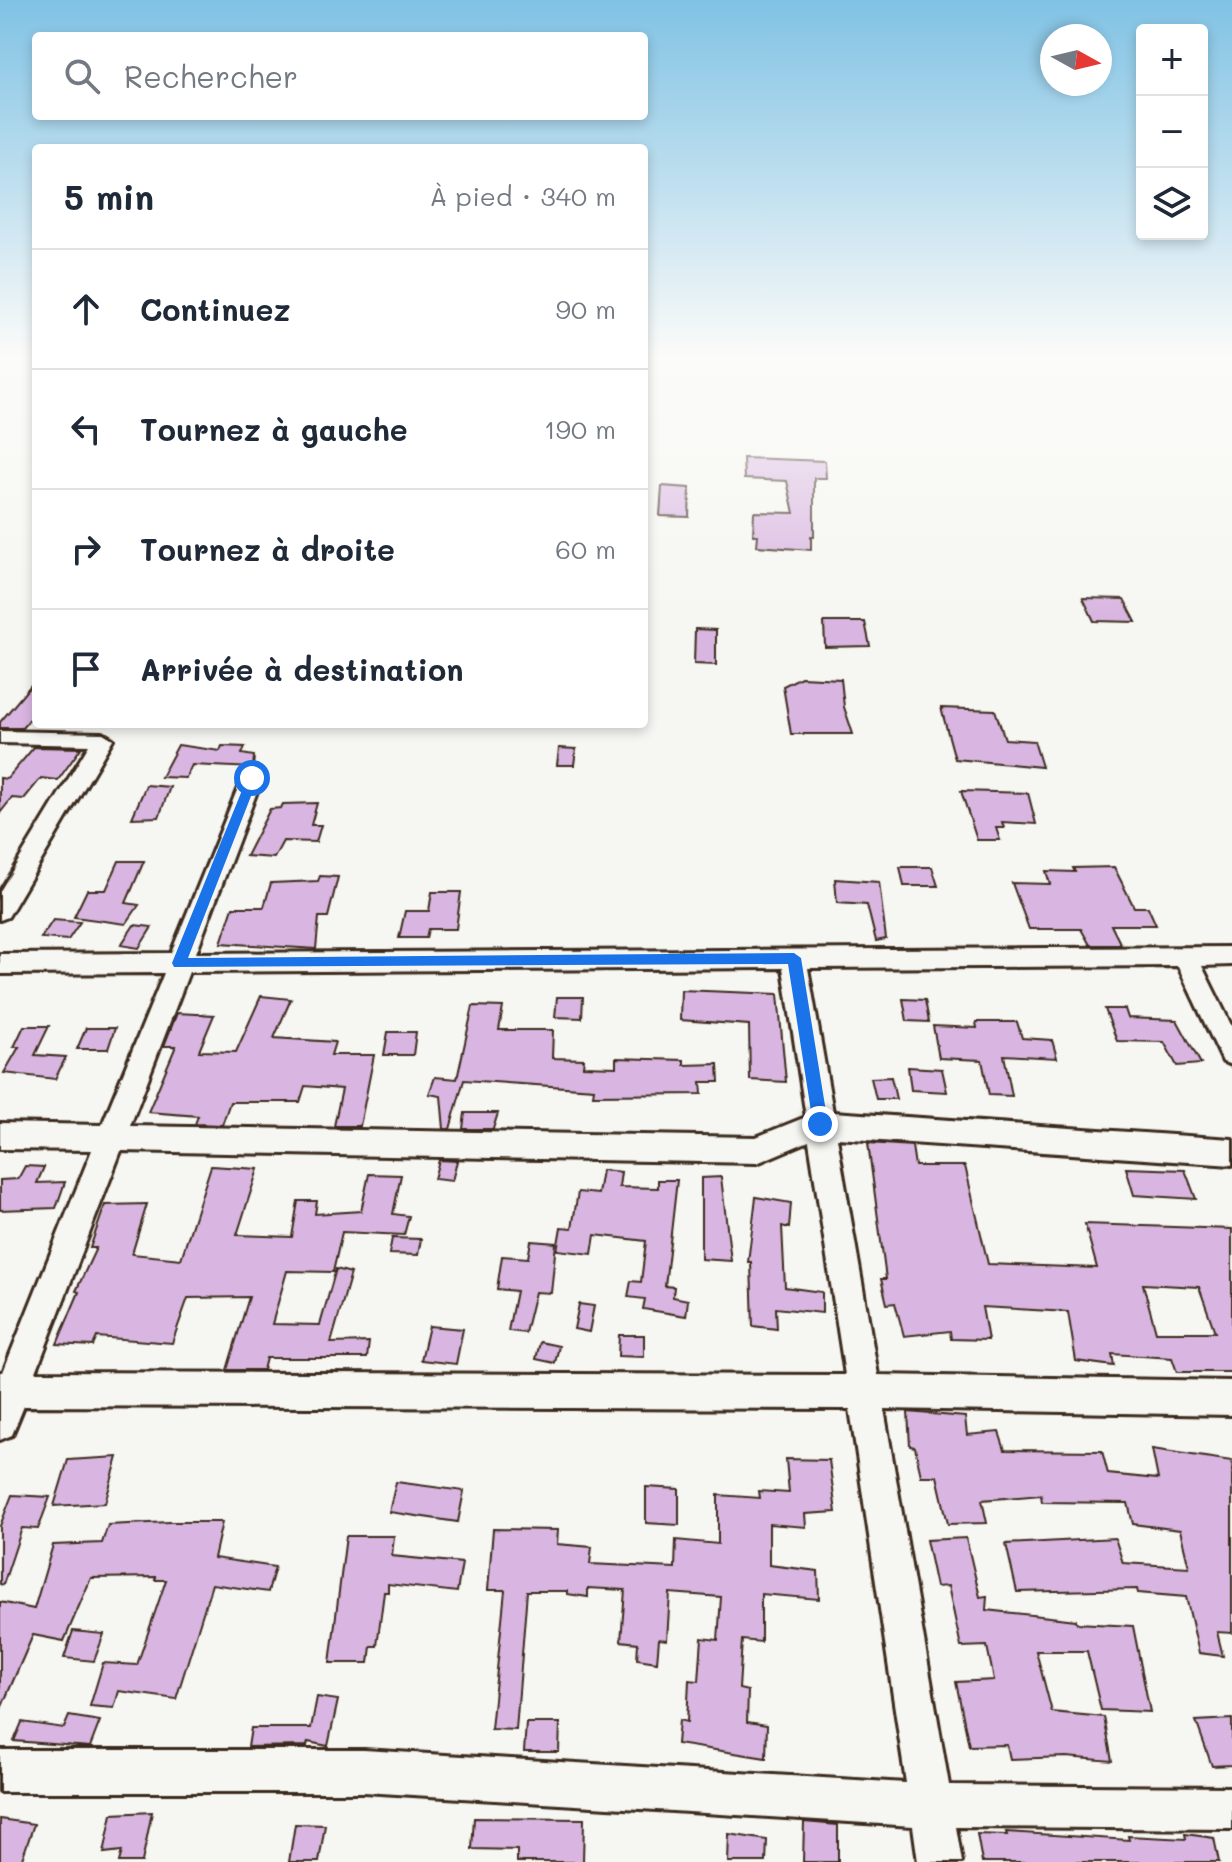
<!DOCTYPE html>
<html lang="fr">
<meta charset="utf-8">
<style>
:root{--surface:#fff;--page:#f6f6f7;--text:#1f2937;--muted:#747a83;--line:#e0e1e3}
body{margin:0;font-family:Mali,sans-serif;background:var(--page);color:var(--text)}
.controls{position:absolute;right:24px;top:24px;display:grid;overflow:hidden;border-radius:8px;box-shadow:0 4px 12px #0003}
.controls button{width:72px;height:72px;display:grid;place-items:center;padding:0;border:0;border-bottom:2px solid var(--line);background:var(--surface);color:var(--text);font:40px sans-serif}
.compass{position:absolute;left:1040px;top:24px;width:72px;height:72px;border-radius:50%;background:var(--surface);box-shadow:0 4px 12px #0003;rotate:98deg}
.stop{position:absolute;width:24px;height:24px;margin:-18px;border:6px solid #1a73e8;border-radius:50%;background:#fff}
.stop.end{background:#1a73e8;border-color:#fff;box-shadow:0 2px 8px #0008}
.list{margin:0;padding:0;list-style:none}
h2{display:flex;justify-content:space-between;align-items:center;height:104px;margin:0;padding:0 32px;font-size:34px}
h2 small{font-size:26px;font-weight:400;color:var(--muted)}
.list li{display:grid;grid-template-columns:52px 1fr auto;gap:24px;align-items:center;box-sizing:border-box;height:120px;padding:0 32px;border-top:2px solid var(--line)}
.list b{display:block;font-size:30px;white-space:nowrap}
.list em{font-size:26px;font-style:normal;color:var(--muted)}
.icon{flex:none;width:44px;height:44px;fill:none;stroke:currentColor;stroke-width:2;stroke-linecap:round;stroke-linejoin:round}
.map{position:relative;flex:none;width:1232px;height:1862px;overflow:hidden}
.search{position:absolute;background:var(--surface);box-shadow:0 4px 12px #0003;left:32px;top:32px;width:616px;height:88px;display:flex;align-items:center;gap:20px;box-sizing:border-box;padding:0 28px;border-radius:8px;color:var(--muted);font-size:30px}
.panel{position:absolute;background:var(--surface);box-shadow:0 4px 12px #0003;left:32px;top:144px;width:616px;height:584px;border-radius:8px}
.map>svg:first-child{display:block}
</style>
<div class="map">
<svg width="1232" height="1862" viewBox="0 0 1232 1862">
<rect width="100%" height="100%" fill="#f6f6f2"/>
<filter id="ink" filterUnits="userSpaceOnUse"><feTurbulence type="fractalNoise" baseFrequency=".0125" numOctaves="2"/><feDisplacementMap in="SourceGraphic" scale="16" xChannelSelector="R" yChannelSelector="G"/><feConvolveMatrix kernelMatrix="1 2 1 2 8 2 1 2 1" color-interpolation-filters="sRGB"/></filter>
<g filter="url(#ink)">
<g fill="#d9b6e1" stroke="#3b2a1e" stroke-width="2" fill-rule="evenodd">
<path d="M743 458 825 461 826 478H814V537H811V550L757 546 758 535H753L754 512 794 513 787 481 744 479Z"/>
<path d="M662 486 690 488 689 517 660 516Z"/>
<path d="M1083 598 1124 599 1136 622 1094 621Z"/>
<path d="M824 622H865L870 646 825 647Z"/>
<path d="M695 629 716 630V665L694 664Z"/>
<path d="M801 677 841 679 844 707 853 734H791L783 686Z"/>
<path d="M36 679V712L22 728H0V722Z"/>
<path d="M941 708 995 710 1005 739 1034 741 1042 767 955 759Z"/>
<path d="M178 745 220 751 222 746 245 747 242 754 254 756 253 768 192 765 186 778 161 777Z"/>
<path d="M34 747 81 748 58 780 41 778 24 799 12 798 0 813V778L7 779Z"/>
<path d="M559 748 576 749 574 765H557Z"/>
<path d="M146 785 170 787 159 817 132 818Z"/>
<path d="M961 791 1028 793 1036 824 1002 822 1004 828H996L1000 840H977Z"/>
<path d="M317 803 311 825H321L316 842 283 841 274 858 246 856 270 809 281 808 283 804Z"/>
<path d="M119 861H144L126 903 139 905 126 924 74 917 87 890H106Z"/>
<path d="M900 867H932L938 886H904Z"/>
<path d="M1114 867 1134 907H1148L1156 925H1111L1121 945H1090L1081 929H1029L1012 883 1050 884 1046 871 1075 872 1073 868Z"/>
<path d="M320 876 338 877 328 917H319L316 949 221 943 233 907H264L271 883 318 881Z"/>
<path d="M835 879 879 882 886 939 876 941 867 905 837 903Z"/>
<path d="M432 892H461L456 929H428L426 938H399L405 911H429Z"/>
<path d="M53 920 80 922 68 940 41 938Z"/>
<path d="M134 925 152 927 139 948 121 945Z"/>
<path d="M681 990 778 994 786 1082 750 1080 749 1025 680 1020Z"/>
<path d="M261 996 291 999 274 1038 335 1042 331 1055H374L360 1126H334L342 1089 305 1086 300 1102H230L222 1125 195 1124 198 1116 148 1112 176 1046H164L177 1013 214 1015 199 1051 236 1052Z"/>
<path d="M557 997H583L582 1018 555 1017Z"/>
<path d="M903 999 925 1000 929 1022 907 1021Z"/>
<path d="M473 1006 503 1007 499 1030H553L552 1058 584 1059 583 1066 616 1067V1058L684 1060V1065L718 1064 719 1082H701L702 1094 593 1095 594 1089 464 1080 450 1129H444L441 1096 429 1094 435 1077 457 1079Z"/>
<path d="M1105 1009H1125L1128 1018 1177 1020 1201 1064 1177 1066 1164 1042 1117 1041Z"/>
<path d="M976 1022H1017L1022 1038 1052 1040 1057 1058 1004 1055 1012 1096 989 1095 982 1060 939 1058 933 1026 977 1028Z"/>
<path d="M24 1026H49L35 1055 66 1057 55 1079 4 1073 19 1047H14Z"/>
<path d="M86 1028H115L108 1049H77Z"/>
<path d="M388 1032H416L413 1055H384Z"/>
<path d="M908 1067 942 1069 947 1092 911 1090Z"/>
<path d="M891 1077 896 1099H876L871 1078Z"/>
<path d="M465 1113H498L493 1129H463Z"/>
<path d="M868 1143 912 1146 915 1166H965L988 1264 1097 1268 1085 1224 1232 1229V1372H1177L1172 1358 1112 1354 1114 1366 1076 1361 1068 1312 982 1307 988 1340 951 1339 950 1331 904 1336 895 1303 887 1304 881 1279H886ZM1143 1284 1199 1287 1215 1332H1156Z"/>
<path d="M439 1160 457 1161 452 1181 434 1179Z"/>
<path d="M25 1166 44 1167 37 1183 65 1182 56 1208 0 1210V1180L18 1179Z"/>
<path d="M211 1166 258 1169 237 1235 292 1237 298 1201H317L315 1214 361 1211 369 1174 401 1175 393 1214 409 1216 404 1235 342 1232 333 1272 287 1271 272 1324 320 1325 336 1269 351 1273 331 1343 369 1342 367 1358H266L263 1370H227L249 1297 188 1298 172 1343 97 1337 93 1346 57 1344 79 1292 76 1291 96 1248H90L105 1205 147 1204 132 1254 181 1259Z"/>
<path d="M1126 1168 1185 1170 1196 1199 1134 1195Z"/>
<path d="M602 1170 621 1172 619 1187 658 1188V1180H677L665 1286 674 1287 673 1297 688 1300 686 1316 643 1309 645 1299 628 1297 631 1281 641 1282 646 1241 595 1235 592 1254 557 1250 561 1227 572 1228 578 1192 598 1194Z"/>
<path d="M721 1177 731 1261 701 1259V1178Z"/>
<path d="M756 1197 791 1203 789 1228 782 1226 785 1287 822 1292V1313L776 1308 777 1329 753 1326 751 1262H748Z"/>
<path d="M392 1238 421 1239 418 1255 389 1254Z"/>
<path d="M531 1241 556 1243 551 1293 535 1292 525 1333 508 1331 516 1291 497 1289 502 1256 528 1258Z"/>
<path d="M579 1304 594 1306 589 1332 574 1329Z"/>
<path d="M429 1326 463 1329 456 1364 421 1360Z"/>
<path d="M619 1335H644V1357L618 1356Z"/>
<path d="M540 1342 559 1346 555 1363 536 1359Z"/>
<path d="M908 1412 965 1417 967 1435 999 1432 1005 1450 1102 1451 1108 1474 1158 1479 1152 1449 1232 1461V1633L1217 1632 1223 1656 1199 1653 1186 1597 1138 1593 1137 1589 1017 1592 1006 1544 1115 1538 1123 1563 1189 1567 1180 1530 1133 1524 1128 1503 1042 1502 1041 1495 982 1500 987 1523 948 1524 937 1476H921L915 1447 910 1446Z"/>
<path d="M118 1457 105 1503 54 1506 68 1460Z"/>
<path d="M786 1459 829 1460 836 1512 805 1514 806 1527 769 1524V1565L818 1571 819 1599 761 1594V1642L742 1640 739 1689 748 1691 747 1722 767 1725 766 1758 677 1744 679 1720 687 1722 689 1680 699 1681 702 1638 718 1640 721 1597 670 1593 667 1640 659 1639 657 1662 637 1659 638 1643 621 1641 625 1590 588 1588V1597L567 1594V1591H527L516 1730 491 1729 505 1590H488L493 1529 558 1530 557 1544 592 1547 590 1564 675 1568 676 1540 718 1544V1495L760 1498 759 1491 789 1493Z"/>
<path d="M396 1482 464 1491 458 1522 389 1512Z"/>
<path d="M646 1487 679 1489V1525L646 1523Z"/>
<path d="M12 1495 50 1497 38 1529 22 1528 3 1585 0 1584V1526Z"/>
<path d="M170 1522H222L214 1558 275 1567 268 1592 212 1584 176 1699 119 1691 114 1708 90 1706 103 1663 137 1665 166 1580H155L156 1577 91 1578 64 1641 33 1635 0 1711V1602L34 1609 53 1545 102 1543 108 1525Z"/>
<path d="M346 1536H394L392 1556 462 1563 457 1592 388 1584V1592H384L377 1646H371L369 1663H330Z"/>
<path d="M966 1538 980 1597 987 1596 986 1610 1076 1620 1077 1623 1133 1626 1150 1712 1101 1710 1087 1651H1036L1052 1712 1104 1717 1112 1761 1066 1757 1010 1759 1007 1745 969 1746 956 1682 994 1680 987 1646 961 1647 948 1586 936 1587 926 1540Z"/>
<path d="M73 1631 104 1634 94 1661 64 1658Z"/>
<path d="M317 1697 338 1700 328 1746 308 1742 307 1746 248 1747 251 1728H311Z"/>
<path d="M69 1716 100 1721 90 1747 14 1741 22 1722 64 1728Z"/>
<path d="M1232 1719V1765L1212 1766 1196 1721Z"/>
<path d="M526 1723H560L559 1752H524Z"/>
<path d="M152 1812 142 1862H119L122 1851 104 1853 112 1814Z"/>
<path d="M474 1818 584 1819 583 1862H517V1850L472 1849Z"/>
<path d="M0 1819 34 1824 21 1862H0Z"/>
<path d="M804 1822 838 1825V1862H803Z"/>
<path d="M295 1824 325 1825 319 1862H289Z"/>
<path d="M1006 1832 1129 1840 1128 1836 1186 1839 1185 1834 1214 1838 1219 1862H982L977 1834 1007 1835Z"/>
<path d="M729 1834 767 1840 766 1862H728Z"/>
</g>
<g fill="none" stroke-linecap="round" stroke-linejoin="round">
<g stroke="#3b2a1e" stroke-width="6">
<g id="minor">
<path d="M0 731 103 733 113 739 8 917 0 920V891L89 745 0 743Z"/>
<path d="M252 771 262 778 196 953 1232 947V965L1202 966 1232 1027V1065L1223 1062 1178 966 808 968 833 1112 1232 1139V1165L837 1138 878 1375 1232 1381V1415L884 1409 949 1785 1232 1787V1829L956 1827 962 1862H918L913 1826 364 1792H0V1750H364L906 1783 850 1409 24 1406 12 1435 0 1440V1372H3L92 1150 0 1149V1123L102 1125 164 973 0 974V954L171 953 242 778ZM783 968 806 1117 756 1137 130 1126 189 972ZM809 1141 845 1375 36 1372 121 1151 757 1163Z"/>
</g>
</g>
<use href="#minor" fill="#f6f6f2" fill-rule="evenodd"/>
</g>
</g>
<linearGradient id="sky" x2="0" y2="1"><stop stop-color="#80c2e4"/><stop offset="0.58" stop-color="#fbfbf9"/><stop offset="1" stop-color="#fbfbf9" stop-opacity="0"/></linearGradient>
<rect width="1232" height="614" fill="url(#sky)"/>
<path fill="#1a73e8" d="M252 774 258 778 188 958 794 953 801 958 828 1124 826 1129H815L813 1124 788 964 174 967 172 963 247 778Z"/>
</svg>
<div class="controls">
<button>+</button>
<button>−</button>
<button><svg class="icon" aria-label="layers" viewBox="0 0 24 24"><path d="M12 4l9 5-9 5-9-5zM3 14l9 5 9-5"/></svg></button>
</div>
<svg class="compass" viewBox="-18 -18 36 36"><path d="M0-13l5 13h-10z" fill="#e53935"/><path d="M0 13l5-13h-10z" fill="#747a83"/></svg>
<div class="stop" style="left:252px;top:778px"></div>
<div class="stop end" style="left:820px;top:1124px"></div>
<div class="search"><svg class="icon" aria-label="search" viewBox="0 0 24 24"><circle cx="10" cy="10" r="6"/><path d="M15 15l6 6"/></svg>Rechercher</div>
<section class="panel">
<h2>5 min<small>À pied · 340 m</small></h2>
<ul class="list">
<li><svg class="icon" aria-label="ahead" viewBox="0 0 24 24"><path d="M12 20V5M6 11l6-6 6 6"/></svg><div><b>Continuez</b></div><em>90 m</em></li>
<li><svg class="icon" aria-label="left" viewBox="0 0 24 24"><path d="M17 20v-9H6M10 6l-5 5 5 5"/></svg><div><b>Tournez à gauche</b></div><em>190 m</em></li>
<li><svg class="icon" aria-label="right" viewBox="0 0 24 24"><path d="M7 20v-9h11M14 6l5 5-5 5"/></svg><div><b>Tournez à droite</b></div><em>60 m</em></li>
<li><svg class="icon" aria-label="arrive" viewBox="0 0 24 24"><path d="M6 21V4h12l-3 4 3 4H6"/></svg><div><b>Arrivée à destination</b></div></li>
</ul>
</section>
</div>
